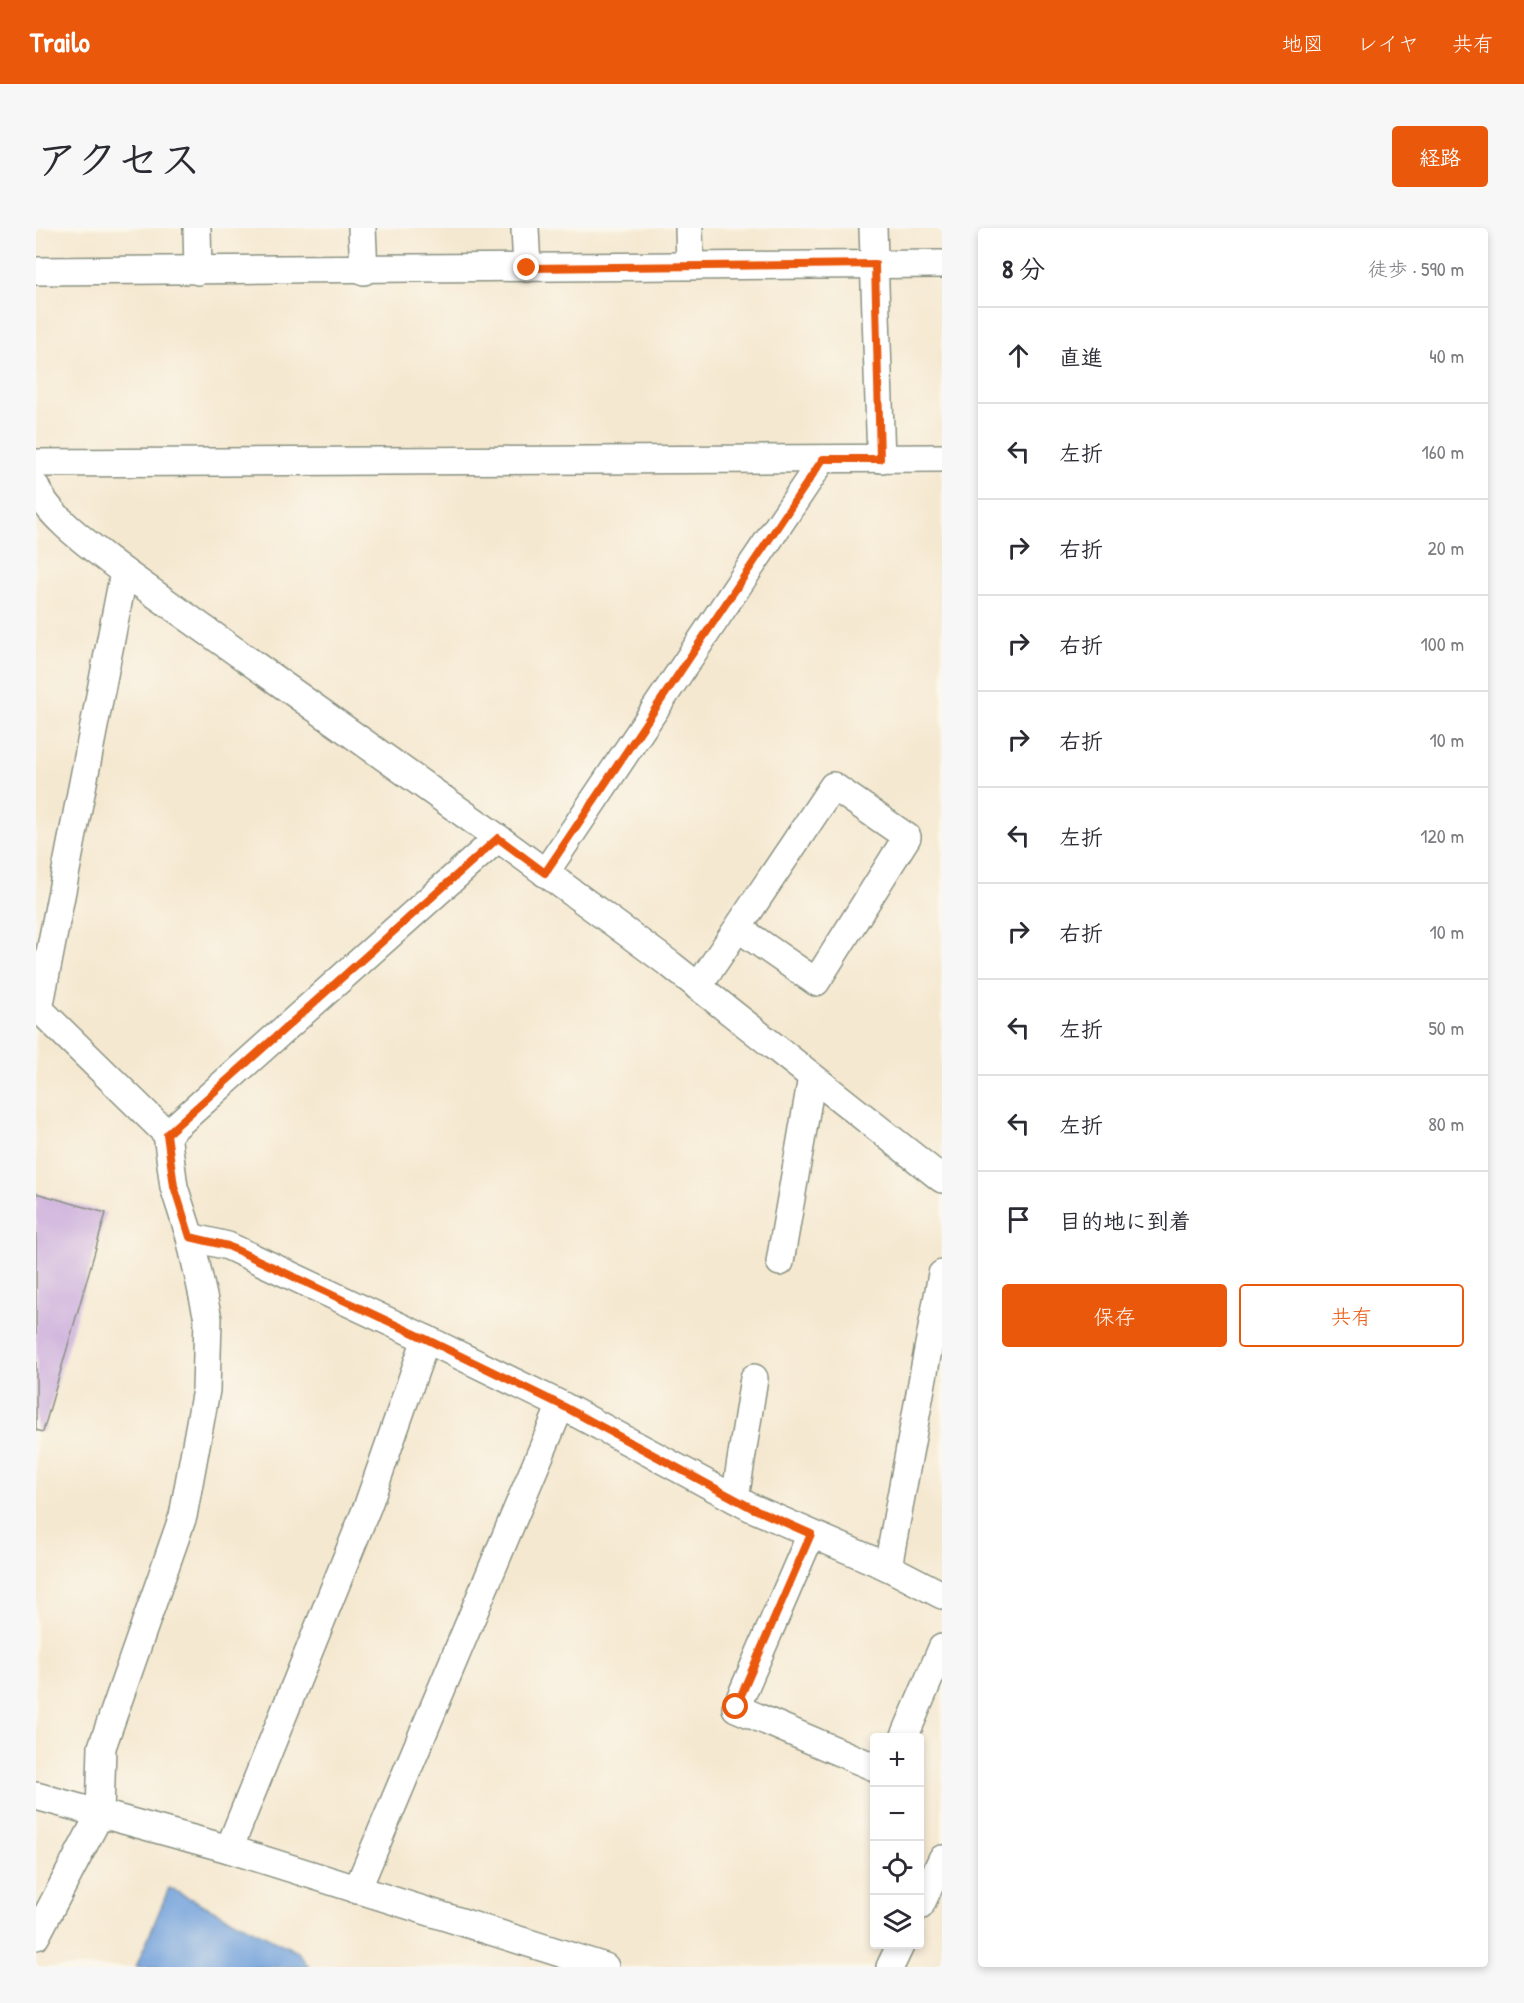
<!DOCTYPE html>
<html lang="ja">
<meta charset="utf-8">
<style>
:root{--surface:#fff;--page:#f7f7f7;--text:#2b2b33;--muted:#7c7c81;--line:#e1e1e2;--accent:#ea580c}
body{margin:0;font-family:"Patrick Hand","Klee One",sans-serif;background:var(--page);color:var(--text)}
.controls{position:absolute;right:18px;bottom:18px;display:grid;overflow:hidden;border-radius:6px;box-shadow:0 3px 9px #0003}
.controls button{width:54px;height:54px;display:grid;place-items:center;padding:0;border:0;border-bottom:2px solid var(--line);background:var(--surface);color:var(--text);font:30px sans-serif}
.stop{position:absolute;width:18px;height:18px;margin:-14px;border:4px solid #ea580c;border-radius:50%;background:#fff}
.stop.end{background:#ea580c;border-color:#fff;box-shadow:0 2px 6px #0008}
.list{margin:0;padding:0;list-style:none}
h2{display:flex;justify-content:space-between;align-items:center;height:78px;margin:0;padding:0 24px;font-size:26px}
h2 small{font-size:20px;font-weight:400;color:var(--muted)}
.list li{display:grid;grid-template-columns:39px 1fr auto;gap:18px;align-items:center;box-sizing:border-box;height:96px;padding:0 24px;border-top:2px solid var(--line)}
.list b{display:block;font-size:22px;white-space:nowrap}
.list em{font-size:20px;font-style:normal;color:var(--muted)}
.actions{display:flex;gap:12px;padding:18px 24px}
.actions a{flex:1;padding:14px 0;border:2px solid var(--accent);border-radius:6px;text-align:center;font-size:21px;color:var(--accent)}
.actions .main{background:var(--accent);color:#fff}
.icon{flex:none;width:33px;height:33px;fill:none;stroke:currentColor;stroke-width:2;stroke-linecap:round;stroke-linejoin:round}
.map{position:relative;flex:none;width:906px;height:1739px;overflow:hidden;border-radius:6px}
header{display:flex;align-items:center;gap:36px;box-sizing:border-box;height:84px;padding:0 30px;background:var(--accent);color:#fff}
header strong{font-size:28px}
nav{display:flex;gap:33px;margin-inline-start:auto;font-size:21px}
.intro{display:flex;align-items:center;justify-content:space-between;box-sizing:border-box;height:144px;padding:0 36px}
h1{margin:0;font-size:42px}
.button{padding:15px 27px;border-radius:6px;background:var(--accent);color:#fff;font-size:21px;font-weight:700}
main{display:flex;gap:36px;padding:0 36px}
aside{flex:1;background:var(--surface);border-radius:6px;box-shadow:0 3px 9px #0003}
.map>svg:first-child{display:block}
</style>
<header>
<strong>Trailo</strong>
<nav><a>地図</a><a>レイヤ</a><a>共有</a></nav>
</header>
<div class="intro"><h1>アクセス</h1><a class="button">経路</a></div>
<main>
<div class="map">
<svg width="906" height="1739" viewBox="0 0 906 1739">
<rect width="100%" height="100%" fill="#fbf7ec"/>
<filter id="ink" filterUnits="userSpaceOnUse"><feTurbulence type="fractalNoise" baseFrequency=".0167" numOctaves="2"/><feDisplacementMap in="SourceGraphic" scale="12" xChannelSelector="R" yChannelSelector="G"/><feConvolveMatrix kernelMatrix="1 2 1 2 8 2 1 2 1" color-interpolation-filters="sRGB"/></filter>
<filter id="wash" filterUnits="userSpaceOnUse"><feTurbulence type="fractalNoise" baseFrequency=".008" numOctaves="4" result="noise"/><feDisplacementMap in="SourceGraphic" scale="24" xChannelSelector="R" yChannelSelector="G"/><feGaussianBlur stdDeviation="1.35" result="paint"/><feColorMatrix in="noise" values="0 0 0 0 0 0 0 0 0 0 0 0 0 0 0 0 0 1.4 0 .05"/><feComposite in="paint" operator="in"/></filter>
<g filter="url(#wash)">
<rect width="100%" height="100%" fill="#f5e8d0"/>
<path fill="#72a1db" stroke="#486f88" stroke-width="1.5" d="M133 1660 262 1724 273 1739H100Z"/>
<g id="blocks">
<path fill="#caacdc" d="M0 965 70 985 7 1204 0 1202Z"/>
</g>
</g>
<g filter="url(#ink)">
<use href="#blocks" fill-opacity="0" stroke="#8a9282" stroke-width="1.5"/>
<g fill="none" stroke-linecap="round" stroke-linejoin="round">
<g stroke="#8a9282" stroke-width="30">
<g id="minor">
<path d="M161 0 162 43"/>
<path d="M326 0 328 43"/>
<path d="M489 0 491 40"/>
<path d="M653 0 654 37"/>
<path d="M837 0 845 231"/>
<path d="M0 43 906 36"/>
<path d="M0 235 906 230"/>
<path d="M0 259C12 290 62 323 88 344L462 610 635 737 906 951"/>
<path d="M509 645 787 231"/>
<path d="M662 759 797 558 871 609 780 754 702 700"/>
<path d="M0 778 131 906 138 959 154 1009 172 1091 170 1162 147 1288 66 1519 64 1586 0 1708"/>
<path d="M3 781 88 344"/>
<path d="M131 906 462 610"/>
<path d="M154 1009 192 1018 390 1111 525 1177 714 1279 852 1339 906 1367"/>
<path d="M744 1034 776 849"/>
<path d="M699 1271 718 1150"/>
<path d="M775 1306 700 1480 838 1539"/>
<path d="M852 1339 906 1046"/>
<path d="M868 1510 906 1420"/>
<path d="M0 1568 193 1621 569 1739"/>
<path d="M193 1621 332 1277 390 1111"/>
<path d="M321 1662 525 1177"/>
<path d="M884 1678 906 1631"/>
<path d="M854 1739 865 1716"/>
</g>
</g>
<use href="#minor" stroke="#fff" stroke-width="27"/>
</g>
</g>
<g fill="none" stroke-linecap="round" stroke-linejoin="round" filter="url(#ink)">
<path stroke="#ea580c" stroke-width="8" d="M491 40 839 36 844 231H787L509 645 462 610 131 906 138 958 154 1009 192 1018 390 1111 525 1177 714 1279 775 1306 700 1479"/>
</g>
</svg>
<div class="controls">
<button>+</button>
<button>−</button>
<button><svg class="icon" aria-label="locate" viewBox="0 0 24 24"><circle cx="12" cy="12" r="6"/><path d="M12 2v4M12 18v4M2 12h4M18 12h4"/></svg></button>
<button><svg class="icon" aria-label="layers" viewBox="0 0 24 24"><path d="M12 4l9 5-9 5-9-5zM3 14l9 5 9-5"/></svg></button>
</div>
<div class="stop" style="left:700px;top:1479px"></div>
<div class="stop end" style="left:491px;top:40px"></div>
</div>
<aside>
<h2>8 分<small>徒歩 · 590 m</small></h2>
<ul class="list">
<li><svg class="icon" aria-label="ahead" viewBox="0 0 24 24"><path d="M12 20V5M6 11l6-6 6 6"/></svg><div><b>直進</b></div><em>40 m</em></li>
<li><svg class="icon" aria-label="left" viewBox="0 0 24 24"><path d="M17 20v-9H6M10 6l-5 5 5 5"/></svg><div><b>左折</b></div><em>160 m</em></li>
<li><svg class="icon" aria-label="right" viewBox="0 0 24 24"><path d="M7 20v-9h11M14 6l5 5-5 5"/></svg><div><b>右折</b></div><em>20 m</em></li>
<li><svg class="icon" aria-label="right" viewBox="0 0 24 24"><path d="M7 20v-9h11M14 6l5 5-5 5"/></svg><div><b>右折</b></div><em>100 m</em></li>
<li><svg class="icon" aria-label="right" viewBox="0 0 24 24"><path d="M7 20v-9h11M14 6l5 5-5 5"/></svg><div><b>右折</b></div><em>10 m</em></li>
<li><svg class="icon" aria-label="left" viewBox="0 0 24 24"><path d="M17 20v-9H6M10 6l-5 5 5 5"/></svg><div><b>左折</b></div><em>120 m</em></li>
<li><svg class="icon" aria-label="right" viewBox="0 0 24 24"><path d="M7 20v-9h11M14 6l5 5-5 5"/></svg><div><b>右折</b></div><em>10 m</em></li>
<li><svg class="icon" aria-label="left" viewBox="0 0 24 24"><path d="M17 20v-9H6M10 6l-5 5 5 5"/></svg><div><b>左折</b></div><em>50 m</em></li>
<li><svg class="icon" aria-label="left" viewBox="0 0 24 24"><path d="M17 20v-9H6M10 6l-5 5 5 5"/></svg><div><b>左折</b></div><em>80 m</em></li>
<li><svg class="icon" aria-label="arrive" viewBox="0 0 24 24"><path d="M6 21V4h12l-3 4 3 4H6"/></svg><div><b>目的地に到着</b></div></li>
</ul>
<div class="actions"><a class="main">保存</a><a>共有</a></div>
</aside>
</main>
